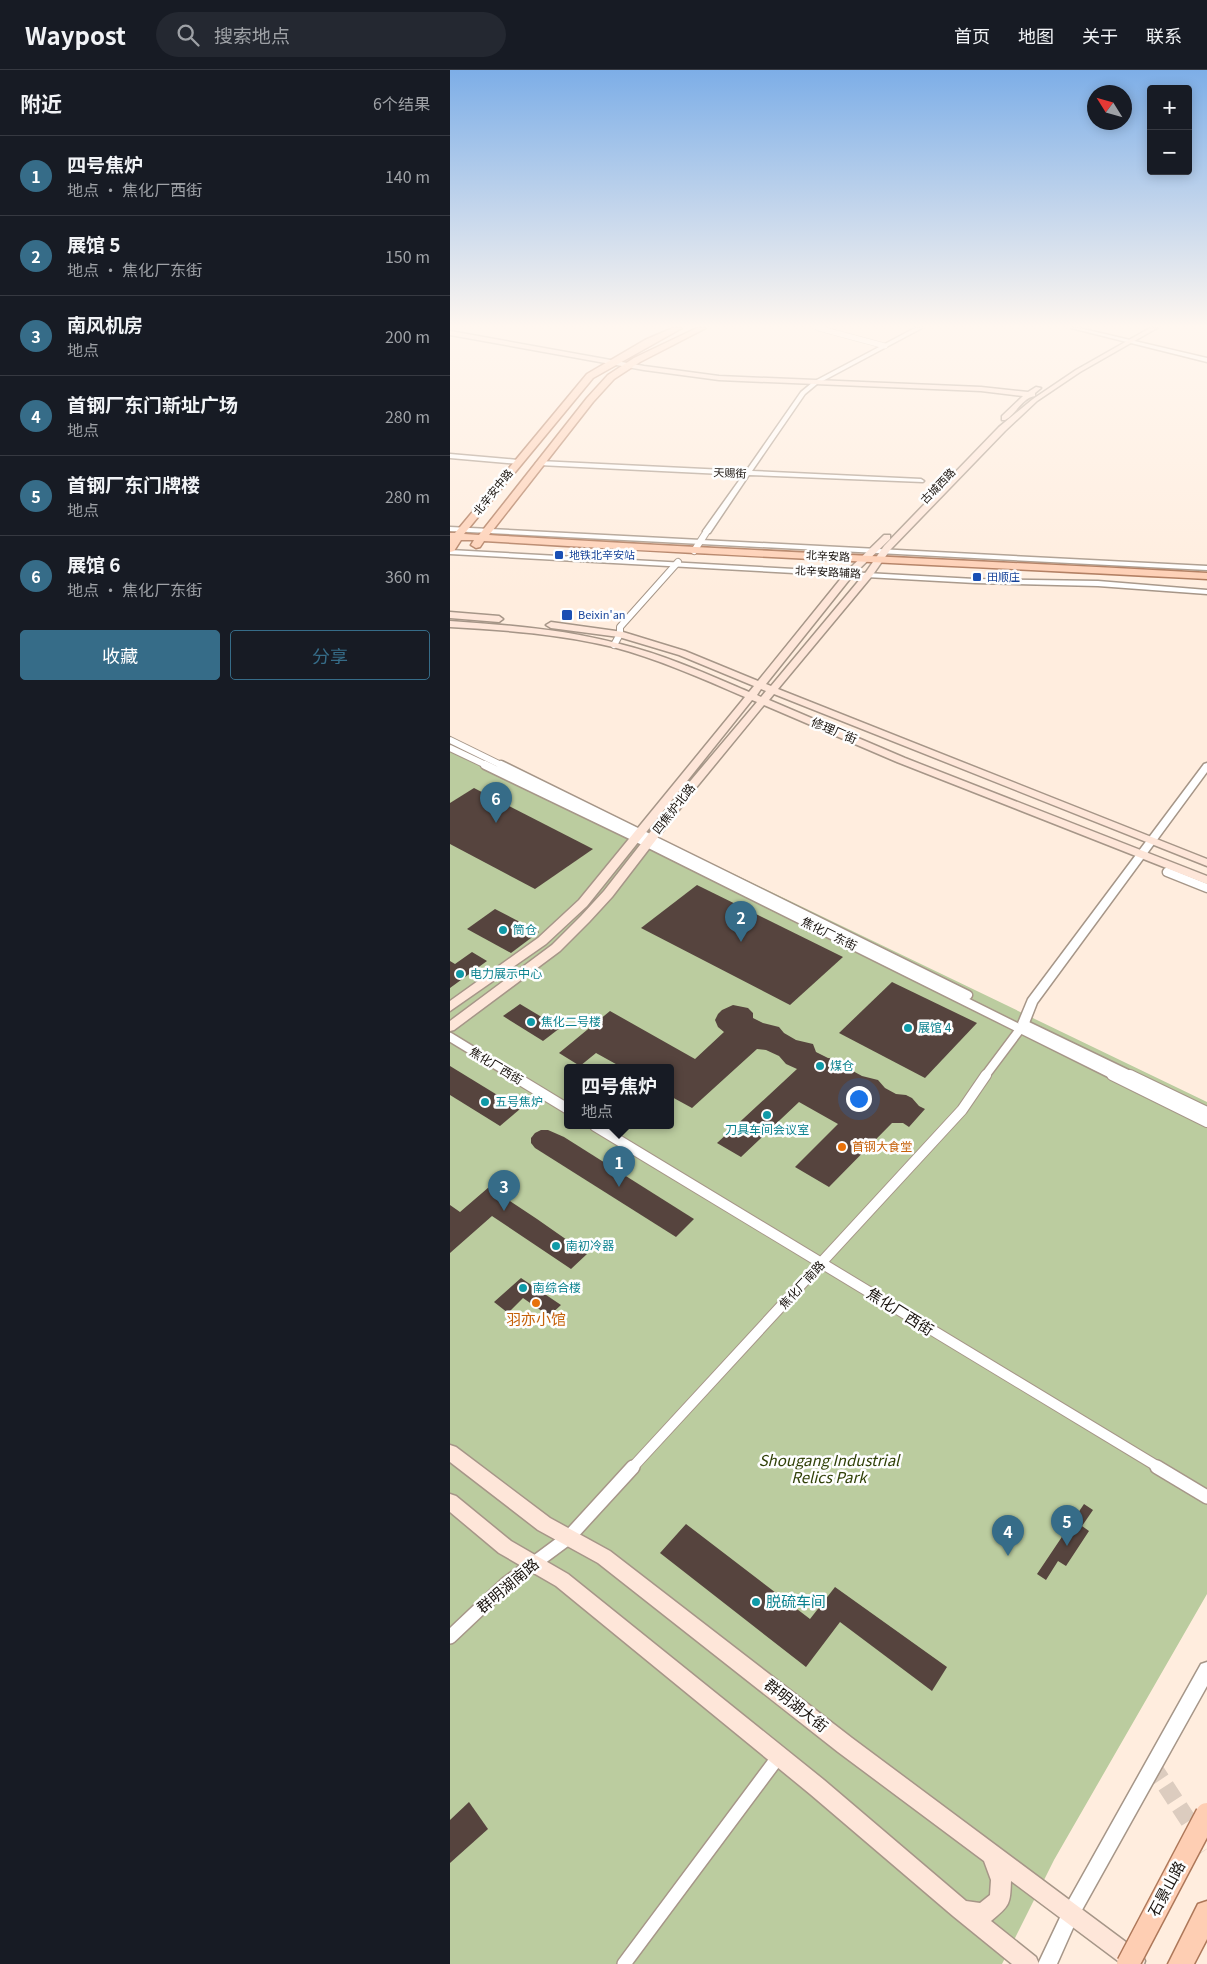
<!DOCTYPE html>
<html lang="zh">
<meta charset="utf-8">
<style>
:root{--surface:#171b24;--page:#242831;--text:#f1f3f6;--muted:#9ea1a6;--line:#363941;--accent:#366c88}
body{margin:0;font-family:Georgia,"Noto Sans SC",serif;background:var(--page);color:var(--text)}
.controls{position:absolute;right:15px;top:15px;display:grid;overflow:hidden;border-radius:5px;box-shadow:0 2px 12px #0003}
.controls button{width:45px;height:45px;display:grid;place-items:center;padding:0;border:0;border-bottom:1px solid var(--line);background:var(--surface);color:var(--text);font:25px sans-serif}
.compass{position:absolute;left:637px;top:15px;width:45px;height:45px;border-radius:50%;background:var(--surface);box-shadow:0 2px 12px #0003;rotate:307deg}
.you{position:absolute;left:408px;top:1028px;width:18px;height:18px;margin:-12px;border:4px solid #fff;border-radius:50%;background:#1a73e8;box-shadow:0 0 0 8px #1a73e833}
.badge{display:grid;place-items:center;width:32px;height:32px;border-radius:50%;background:var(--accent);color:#fff;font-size:16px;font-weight:700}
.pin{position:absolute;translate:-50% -41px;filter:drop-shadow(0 1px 2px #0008)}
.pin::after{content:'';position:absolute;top:26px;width:18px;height:15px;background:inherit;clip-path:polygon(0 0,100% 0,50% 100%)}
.popup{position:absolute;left:114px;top:994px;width:110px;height:65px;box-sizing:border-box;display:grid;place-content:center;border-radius:5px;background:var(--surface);filter:drop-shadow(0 1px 4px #0005);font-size:16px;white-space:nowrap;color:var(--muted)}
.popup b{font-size:19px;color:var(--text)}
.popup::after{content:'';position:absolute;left:50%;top:100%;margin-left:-10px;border:10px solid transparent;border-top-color:var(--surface)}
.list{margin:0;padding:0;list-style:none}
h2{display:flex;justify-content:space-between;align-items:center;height:65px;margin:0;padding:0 20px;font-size:21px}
h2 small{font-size:16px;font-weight:400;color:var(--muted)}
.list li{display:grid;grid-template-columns:32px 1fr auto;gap:15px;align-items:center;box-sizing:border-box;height:80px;padding:0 20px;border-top:1px solid var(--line)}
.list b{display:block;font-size:19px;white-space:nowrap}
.list p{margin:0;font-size:16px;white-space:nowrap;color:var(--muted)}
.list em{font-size:16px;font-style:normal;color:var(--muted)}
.actions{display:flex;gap:10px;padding:15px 20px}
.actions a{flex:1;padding:11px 0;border:1px solid var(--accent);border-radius:5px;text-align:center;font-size:18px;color:var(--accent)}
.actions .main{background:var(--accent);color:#fff}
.icon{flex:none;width:28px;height:28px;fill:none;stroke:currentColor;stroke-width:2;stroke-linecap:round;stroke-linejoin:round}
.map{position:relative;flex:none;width:757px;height:1894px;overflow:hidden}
header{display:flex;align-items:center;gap:30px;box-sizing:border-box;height:70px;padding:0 25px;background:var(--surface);border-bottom:1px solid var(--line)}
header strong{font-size:24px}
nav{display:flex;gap:28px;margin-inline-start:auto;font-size:18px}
.search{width:350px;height:45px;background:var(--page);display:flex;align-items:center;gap:12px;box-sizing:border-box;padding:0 18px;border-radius:28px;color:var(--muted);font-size:19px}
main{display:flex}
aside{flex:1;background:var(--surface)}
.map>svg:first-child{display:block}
</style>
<header>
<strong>Waypost</strong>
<div class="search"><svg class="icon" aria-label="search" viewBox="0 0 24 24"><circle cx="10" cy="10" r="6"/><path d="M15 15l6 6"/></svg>搜索地点</div>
<nav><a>首页</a><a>地图</a><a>关于</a><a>联系</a></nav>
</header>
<main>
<aside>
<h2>附近<small>6个结果</small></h2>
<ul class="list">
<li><span class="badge">1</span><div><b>四号焦炉</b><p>地点 · 焦化厂西街</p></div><em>140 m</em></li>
<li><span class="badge">2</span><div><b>展馆 5</b><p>地点 · 焦化厂东街</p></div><em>150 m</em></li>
<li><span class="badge">3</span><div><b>南风机房</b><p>地点</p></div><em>200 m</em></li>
<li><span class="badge">4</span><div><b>首钢厂东门新址广场</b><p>地点</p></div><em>280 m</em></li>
<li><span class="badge">5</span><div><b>首钢厂东门牌楼</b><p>地点</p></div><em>280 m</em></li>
<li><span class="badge">6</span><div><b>展馆 6</b><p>地点 · 焦化厂东街</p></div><em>360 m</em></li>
</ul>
<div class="actions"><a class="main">收藏</a><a>分享</a></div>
</aside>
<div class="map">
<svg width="757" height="1894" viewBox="0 0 757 1894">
<rect width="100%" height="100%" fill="#ffedde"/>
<path fill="#bbcc9f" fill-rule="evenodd" d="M0 667 757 1032V1524L604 1790 552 1894H0ZM118 998H220V1056H118Z"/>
<g fill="#56443e">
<path d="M24 718 143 779 85 819 0 774V733Z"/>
<path d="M247 815 393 887 340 935 191 858Z"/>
<path d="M45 839 89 862 61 883 17 859Z"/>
<path d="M22 882 37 891 0 918V891L5 894Z"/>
<path d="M442 912 527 953 475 1008 389 963Z"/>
<path d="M70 934 110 958 93 971 53 946Z"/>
<path d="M283 935 298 938 303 943V948L313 953 329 957 334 963 346 970 363 974 366 982 378 988 390 989 401 1000 412 1006 428 1010 435 1018 446 1024 456 1025 462 1028 469 1036 475 1039 459 1057 453 1053H442L379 1117 345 1097 388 1054 349 1032 291 1087 267 1073 347 999 336 994 329 986 316 980 307 979 242 1038 220 1026V998H173L146 983 130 996 109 983 160 941 245 989 274 962 268 957 265 950 268 944 272 940Z"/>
<path d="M0 996 70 1039 50 1056 0 1025Z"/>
<path d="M91 1060H98L114 1067 244 1149 226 1167 85 1078 81 1073V1068L85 1063Z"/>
<path d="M39 1117 87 1149 137 1184 121 1199 42 1146 0 1183V1135L10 1142Z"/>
<path d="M71 1208 111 1235 99 1246 73 1228 58 1243 44 1232Z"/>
<path d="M634 1434 643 1440 632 1456 639 1461 616 1496 608 1491 596 1510 587 1504Z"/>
<path d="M236 1454 360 1549 385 1517 497 1597 482 1621 390 1552 356 1597 210 1483Z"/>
<path d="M19 1732 38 1759 0 1793V1750Z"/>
</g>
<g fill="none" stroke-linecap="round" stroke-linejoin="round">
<path stroke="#dcccbf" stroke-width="17" stroke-dasharray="17 8" stroke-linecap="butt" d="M702 1695 757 1779"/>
<g stroke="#a69688" stroke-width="6">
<path id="minor-far4" d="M368 258 435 276"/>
</g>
<g stroke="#a69688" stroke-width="8">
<g id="minor-far3">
<path d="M244 481 257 461"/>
<path d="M164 575 170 564V557L228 492"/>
<path d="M0 670 53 696"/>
<path d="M0 678 38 696"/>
</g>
</g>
<g stroke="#a69688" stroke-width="11">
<g id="minor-far2">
<path d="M35 695 197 773 665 1006"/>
<path d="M51 695 518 925"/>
<path d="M717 802 757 818"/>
<path d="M574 954 682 1006"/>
<path d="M0 967 64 1006"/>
<path d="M535 1006 574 954"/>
</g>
</g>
<g stroke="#a69688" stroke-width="12">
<g id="minor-far1">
<path d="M62 1005 118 1039"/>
<path d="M662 1005 757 1052"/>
<path d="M680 1005 757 1042"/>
<path d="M145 1056 710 1398"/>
<path d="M182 1398 512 1040 536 1005"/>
</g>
</g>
<g stroke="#a69688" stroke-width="16">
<g id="minor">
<path d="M707 1397 757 1427"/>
<path d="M0 1567 56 1514 118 1468 183 1397"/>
<path d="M174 1894 329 1686"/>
</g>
</g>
<g stroke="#a69688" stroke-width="3">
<g id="tertiary">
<path d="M465 258H472L367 314 355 324 302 401 471 409 474 411 473 412 299 405 260 463H257L253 461 293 405 89 395 86 393 89 391 296 401 351 322 363 312Z"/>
<path d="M621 258H629L757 288V292Z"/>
<path d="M0 384 68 390 71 392 68 394 0 388Z"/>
<path d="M0 457 757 496V500L0 461Z"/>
<path d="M0 480 525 509 648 511 757 520V524L648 516 525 513 0 484Z"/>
<path d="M757 693V702L587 933 578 956H570L568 953 578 929 754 694Z"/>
<path d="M757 1592V1616L627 1849 607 1894H588L615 1837 751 1594Z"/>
</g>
</g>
<g stroke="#a69688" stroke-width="3">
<g id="secondary">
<path d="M700 258H707L630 302 587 331 555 361 440 480 422 506 328 619 757 789V796L324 624 319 630 455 688 757 806V814L447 692 314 635 245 719 162 827 139 852 110 881 4 960 0 961V951L102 875 131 846 154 821 237 715 307 632 302 630 137 836 96 874 0 941V931L88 868 129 830 295 627C251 608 208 589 163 577 109 564 55 560 0 557V551C57 555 114 559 170 574 215 585 257 604 299 622L304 616 229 585 169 567 101 558 96 555 101 552 173 562 235 581 308 611 397 501 434 465H440V469L403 505 316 614 321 616 416 502 434 476 549 357 583 329 626 300ZM311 619 316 621 311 627 307 625Z"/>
<path d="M0 261 194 296 269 306 531 317 578 322 586 317 591 318 585 323V326C572 328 566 344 555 350H552V346L573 326 531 321 269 310 194 300 0 265Z"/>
<path d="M0 542 49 546 53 549 49 552 0 548Z"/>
<path d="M0 1375 6 1377 100 1448 160 1481 402 1668 692 1884 695 1891 694 1894H672L561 1811C560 1835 560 1835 541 1851L586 1887 589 1894H562L503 1846 360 1724 106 1516 49 1483 0 1442V1424L6 1426 61 1471 118 1504 374 1710 516 1831 530 1833 540 1825 541 1810 534 1791 388 1682 148 1493 88 1460 0 1392Z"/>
</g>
</g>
<g stroke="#ad7759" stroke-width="3">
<g id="primary">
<path d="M223 258H232L143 308 14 464 29 465 137 328 158 305 184 288 247 258H256L190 292 164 309 143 332 39 465C278 480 518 490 757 503V509C516 496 275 486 34 471L30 477 26 478 21 475 24 470H11L4 481 0 482V463H5L137 304 195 270Z"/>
<path d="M757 1831V1869L744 1894H718L748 1834Z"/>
</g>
</g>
<use href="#minor-far4" stroke="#fff" stroke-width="5"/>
<use href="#minor-far3" stroke="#fff" stroke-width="6"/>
<use href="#minor-far2" stroke="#fff" stroke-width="8"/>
<use href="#minor-far1" stroke="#fff" stroke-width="10"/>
<use href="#minor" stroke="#fff" stroke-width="13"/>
<use href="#tertiary" fill="#fff" fill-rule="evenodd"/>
<use href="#secondary" fill="#fee6d9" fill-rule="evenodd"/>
<use href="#primary" fill="#feceb3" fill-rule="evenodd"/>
<g stroke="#ad7759" stroke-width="25" stroke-linecap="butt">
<path id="primary-bridge" d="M678 1894 757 1744"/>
</g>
<use href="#primary-bridge" stroke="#feceb3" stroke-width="22"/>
</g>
<linearGradient id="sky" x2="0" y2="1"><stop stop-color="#7daee7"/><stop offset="0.49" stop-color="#fff7f0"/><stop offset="1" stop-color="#fff7f0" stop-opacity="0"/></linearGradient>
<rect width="757" height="523" fill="url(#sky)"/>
<g fill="#1a4fb4" stroke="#fefefe" stroke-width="2">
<rect x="104" y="480" width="10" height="10" rx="2.5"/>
<rect x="522" y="502" width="10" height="10" rx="2.5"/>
<rect x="111" y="539" width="12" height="12" rx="2.5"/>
</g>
<g fill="#0f9aa8" stroke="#fefefe" stroke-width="2">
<circle cx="53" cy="860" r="5"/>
<circle cx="10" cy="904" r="5"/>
<circle cx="81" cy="952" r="5"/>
<circle cx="458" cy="958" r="5"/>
<circle cx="370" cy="996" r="5"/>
<circle cx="35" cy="1032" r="5"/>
<circle cx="317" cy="1045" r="5"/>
<circle cx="106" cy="1176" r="5"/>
<circle cx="73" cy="1218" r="5"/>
<circle cx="306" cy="1532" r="5"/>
</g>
<g fill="#e8710a" stroke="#fefefe" stroke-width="2">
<circle cx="392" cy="1077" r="5"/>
<circle cx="86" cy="1233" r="5"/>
</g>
<g text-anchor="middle" stroke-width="5" stroke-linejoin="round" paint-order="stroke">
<g font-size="11" fill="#19130e" stroke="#fefefe">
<text transform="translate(280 403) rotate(3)" y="4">天赐街</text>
<text transform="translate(488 416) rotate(-46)" y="4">古城西路</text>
<text transform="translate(43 422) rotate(-51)" y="4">北辛安中路</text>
<text transform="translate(378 486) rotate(3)" y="4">北辛安路</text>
<text transform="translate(378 502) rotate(3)" y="4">北辛安路辅路</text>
</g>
<g font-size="11" fill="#164399" stroke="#fefefe" text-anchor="start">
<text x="119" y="489">地铁北辛安站</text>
<text x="537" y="511">田顺庄</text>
<text x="128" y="549">Beixin'an</text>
</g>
<g font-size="12" fill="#19130e" stroke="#fefefe">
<text transform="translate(384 661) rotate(23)" y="4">修理厂街</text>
<text transform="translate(224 739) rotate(-52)" y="4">四焦炉北路</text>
<text transform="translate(379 864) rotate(26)" y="4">焦化厂东街</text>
<text transform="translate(46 996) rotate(31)" y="4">焦化厂西街</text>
<text transform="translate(352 1215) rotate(-47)" y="4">焦化厂南路</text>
</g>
<g font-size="12" fill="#0d838f" stroke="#fefefe" text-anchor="start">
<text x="63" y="864">筒仓</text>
<text x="20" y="908">电力展示中心</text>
<text x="91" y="956">焦化二号楼</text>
<text x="468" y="962">展馆 4</text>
<text x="380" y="1000">煤仓</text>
<text x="45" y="1036">五号焦炉</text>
<text x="317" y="1064" text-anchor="middle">刀具车间会议室</text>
<text x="116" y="1180">南初冷器</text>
<text x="83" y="1222">南综合楼</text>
</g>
<g font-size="12" fill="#c56008" stroke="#fefefe" text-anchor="start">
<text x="402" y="1081">首钢大食堂</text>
</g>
<g font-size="15" fill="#19130e" stroke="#fefefe">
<text transform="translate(450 1242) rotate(32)" y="5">焦化厂西街</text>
<text transform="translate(58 1516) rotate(-40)" y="5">群明湖南路</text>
<text transform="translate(346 1636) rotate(38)" y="5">群明湖大街</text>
<text transform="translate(717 1819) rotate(-62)" y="5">石景山路</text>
</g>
<g font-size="15" fill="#c56008" stroke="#fefefe">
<text x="86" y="1255">羽亦小馆</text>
</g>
<g font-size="15" font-style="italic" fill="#304007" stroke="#fefefe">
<text x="379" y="1396">Shougang Industrial<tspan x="379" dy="17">Relics Park</tspan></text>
</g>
<g font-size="15" fill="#0d838f" stroke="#fefefe" text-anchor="start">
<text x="316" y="1537">脱硫车间</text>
</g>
</g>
</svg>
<div class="controls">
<button>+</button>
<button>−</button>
</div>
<svg class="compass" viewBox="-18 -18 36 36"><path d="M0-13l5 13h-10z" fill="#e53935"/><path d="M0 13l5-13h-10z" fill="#9ea1a6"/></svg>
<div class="you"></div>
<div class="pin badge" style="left:169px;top:1117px">1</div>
<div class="popup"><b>四号焦炉</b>地点</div>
<div class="pin badge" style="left:291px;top:872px">2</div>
<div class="pin badge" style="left:54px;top:1141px">3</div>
<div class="pin badge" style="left:558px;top:1486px">4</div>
<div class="pin badge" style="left:617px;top:1476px">5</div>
<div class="pin badge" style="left:46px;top:753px">6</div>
</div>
</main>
